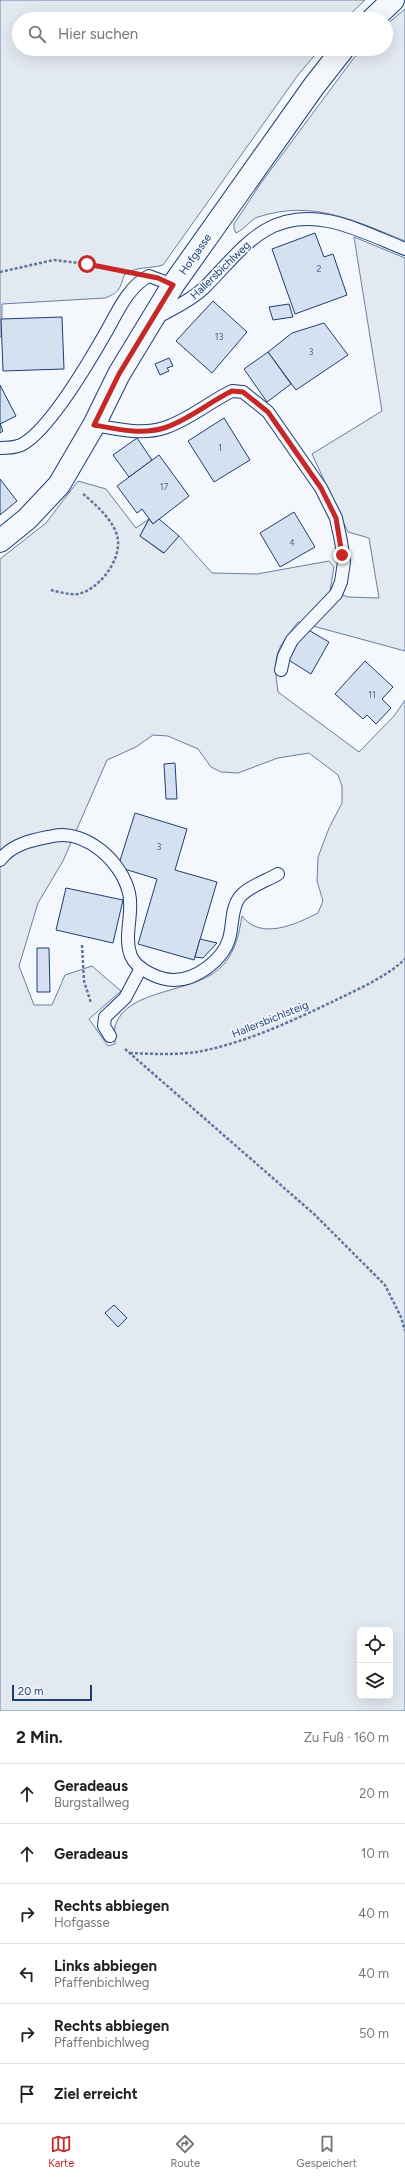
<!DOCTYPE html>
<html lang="de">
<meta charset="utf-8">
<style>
:root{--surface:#fff;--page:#f6f6f6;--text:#222;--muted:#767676;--line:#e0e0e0;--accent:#c62828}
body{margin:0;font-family:Figtree,sans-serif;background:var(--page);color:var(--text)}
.controls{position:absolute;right:12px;bottom:12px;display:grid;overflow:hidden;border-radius:6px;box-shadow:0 4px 16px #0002}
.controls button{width:36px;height:36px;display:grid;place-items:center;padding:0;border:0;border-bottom:1px solid var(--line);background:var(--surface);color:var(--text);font:20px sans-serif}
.scale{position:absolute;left:12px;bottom:10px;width:80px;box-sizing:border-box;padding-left:4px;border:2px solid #1d3f73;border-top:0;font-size:11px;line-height:14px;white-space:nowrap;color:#1d3f73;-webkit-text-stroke:3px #f4f7fb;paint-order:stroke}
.stop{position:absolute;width:12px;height:12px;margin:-9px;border:3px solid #c62828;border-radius:50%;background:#fff}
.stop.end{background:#c62828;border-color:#fff;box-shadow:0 1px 4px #0008}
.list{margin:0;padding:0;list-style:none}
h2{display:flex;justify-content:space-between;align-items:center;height:52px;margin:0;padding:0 16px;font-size:17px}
h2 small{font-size:13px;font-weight:400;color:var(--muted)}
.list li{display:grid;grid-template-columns:26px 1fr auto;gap:12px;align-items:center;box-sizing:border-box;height:60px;padding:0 16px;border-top:1px solid var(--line)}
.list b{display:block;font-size:15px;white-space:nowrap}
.list p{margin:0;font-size:13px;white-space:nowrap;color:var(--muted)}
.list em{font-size:13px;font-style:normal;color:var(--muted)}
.icon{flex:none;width:22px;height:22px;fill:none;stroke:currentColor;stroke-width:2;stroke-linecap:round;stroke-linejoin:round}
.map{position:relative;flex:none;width:405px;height:1711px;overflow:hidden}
.search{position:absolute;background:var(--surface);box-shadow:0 4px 16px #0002;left:12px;right:12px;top:12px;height:44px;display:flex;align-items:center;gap:10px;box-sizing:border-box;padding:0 14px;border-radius:22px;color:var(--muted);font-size:15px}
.sheet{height:412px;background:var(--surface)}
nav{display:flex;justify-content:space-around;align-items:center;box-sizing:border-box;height:56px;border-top:1px solid var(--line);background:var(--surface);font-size:11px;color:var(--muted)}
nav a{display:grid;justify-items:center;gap:2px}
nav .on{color:var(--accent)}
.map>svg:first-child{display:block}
</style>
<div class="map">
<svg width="405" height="1711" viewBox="0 0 405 1711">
<rect width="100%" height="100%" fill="#f4f7fb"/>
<g fill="#e3e9f0" stroke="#687fa3" fill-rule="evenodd">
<path d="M0 0H365L345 19H19V49H320L298 75 163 265C149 269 138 266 125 274 119 288 121 292 105 298L2 304V336L0 337Z"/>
<path d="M405 9V241C355 221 313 199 258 217 250 220 245 229 236 233L234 229V224L261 183 353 59 363 49H386V25Z"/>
<path d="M354 237 405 258V651L298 622C275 651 273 655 278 692L359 752 394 716 405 700V1711H0V559L46 523 78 481 106 489 136 528 149 519 140 536 163 553 179 536 212 573 257 574 329 561 334 567 330 591 348 597 379 598 369 538 348 532 312 454 382 411ZM153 735 168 736 198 749 211 767 221 772 238 773 278 758 309 753 338 775 342 786V803L329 828 318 857 317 881 323 901 318 913C296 924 261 941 242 916 239 934 236 950 224 964 198 995 128 986 115 1026 114 1031 115 1039 115 1044L108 1046 89 1019 121 991 92 966 65 975 52 1005H34L19 966 38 903 63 861 107 760 136 747ZM360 1630H390V1696H360Z"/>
</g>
<g fill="#d5e0f0" stroke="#1d3f73">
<path d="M315 233 324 257 333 254 347 295 295 314 272 249Z"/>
<path d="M213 301 247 332 212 373 176 341Z"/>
<path d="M289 304 293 317 273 320 269 307Z"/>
<path d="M62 317 64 369 3 371 1 319Z"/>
<path d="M324 323 348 355 296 390 268 352 292 333Z"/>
<path d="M268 352 291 384 267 402 244 369Z"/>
<path d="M169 358 173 366 167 368 169 371 160 375 155 364Z"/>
<path d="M0 385 16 416 0 424 3 431 0 433Z"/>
<path d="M224 418 250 460 214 482 188 441Z"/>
<path d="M137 438 152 460 129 477 113 455Z"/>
<path d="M159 455 189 496 153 524 142 509 137 513 117 486Z"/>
<path d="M0 479 17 501 0 515Z"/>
<path d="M294 512 315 547 280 567 260 533Z"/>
<path d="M149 519 153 524 159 519 179 536 164 553 140 536Z"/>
<path d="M305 628 329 642 311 674 287 659Z"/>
<path d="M365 661 393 687 382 699 391 708 376 724 367 715 363 719 335 694Z"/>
<path d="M175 763 177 799H166L164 764Z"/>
<path d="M135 813 187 829 175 870 217 882 194 960 138 944 157 879 118 867Z"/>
<path d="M66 888 123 900 113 943 56 930Z"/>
<path d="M200 939 217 943 203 958 195 957Z"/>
<path d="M37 948H49L50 992H37Z"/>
<path d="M114 1305 127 1318 118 1327 105 1313Z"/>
</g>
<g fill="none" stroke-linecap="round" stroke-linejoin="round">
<g stroke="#1d3f73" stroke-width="14">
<g id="service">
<path d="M158 317C174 308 190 301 204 288 242 250 266 209 328 221 354 226 380 239 405 249"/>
<path d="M94 425C116 429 142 435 164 428 189 420 209 402 232 391L243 392 268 412 321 488 336 518 341 541 344 562 341 582 336 594 292 640 284 656 281 670"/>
<path d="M0 448C7 448 14 448 21 445 49 431 89 362 105 334 116 315 128 286 149 276L173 285"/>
<path d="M0 860C13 843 34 840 53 836 86 829 122 862 129 893 134 913 123 936 131 956 137 970 160 980 174 980 196 980 223 960 229 939 233 926 231 909 239 898 247 887 266 881 278 874"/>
<path d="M110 1036 104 1026 105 1017 125 998 141 968"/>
</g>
</g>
<g stroke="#1d3f73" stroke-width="24">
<g id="secondary">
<path d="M373 19 393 0"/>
<path d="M0 541 27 519 59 485 94 425 119 374 173 285 314 86 343 49"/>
</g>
</g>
<g stroke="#5e769c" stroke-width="2.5" stroke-dasharray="3 2" stroke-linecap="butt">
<path d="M0 272 54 260 87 264 123 271"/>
<path d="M51 590C59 592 69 595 78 594 98 590 120 562 118 541 117 523 95 504 82 493"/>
<path d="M82 945 84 981 91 1003"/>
<path d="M125 1049 314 1214 385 1285 401 1317 405 1331"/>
<path d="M130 1053C152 1054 175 1055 197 1052 245 1043 290 1022 334 1001 358 989 385 978 405 959"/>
</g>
<use href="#service" stroke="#f4f7fb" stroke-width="12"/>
<use href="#secondary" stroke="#f4f7fb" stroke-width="22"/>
</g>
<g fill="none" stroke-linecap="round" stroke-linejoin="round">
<path stroke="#c62828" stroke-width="5" d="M87 264 158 278 173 285 119 374 94 425C116 429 142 435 164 428 189 420 209 402 232 391L243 392 268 412 321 488 336 518 342 555"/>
</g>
<g text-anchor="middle" stroke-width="3" stroke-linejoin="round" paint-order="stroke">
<g font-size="9" fill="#4b6792">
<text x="319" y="272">2</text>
<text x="219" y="340">13</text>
<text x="311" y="355">3</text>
<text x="220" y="451">1</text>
<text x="164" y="490">17</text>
<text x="292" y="546">4</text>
<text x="372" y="698">11</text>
<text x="159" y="850">3</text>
</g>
<g font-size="11" fill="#1d3f73" stroke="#f4f7fb">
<text transform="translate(195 254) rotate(-55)" y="4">Hofgasse</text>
<text transform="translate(220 270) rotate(-44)" y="4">Hallersbichlweg</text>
<text transform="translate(270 1019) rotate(-22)" y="4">Hallersbichlsteig</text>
</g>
</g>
</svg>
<div class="controls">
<button><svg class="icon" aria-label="locate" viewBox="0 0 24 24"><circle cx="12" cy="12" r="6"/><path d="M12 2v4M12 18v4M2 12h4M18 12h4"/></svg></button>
<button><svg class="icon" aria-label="layers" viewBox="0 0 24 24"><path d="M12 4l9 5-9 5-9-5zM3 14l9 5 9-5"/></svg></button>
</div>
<div class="scale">20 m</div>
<div class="stop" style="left:87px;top:264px"></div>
<div class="stop end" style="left:342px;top:555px"></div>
<div class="search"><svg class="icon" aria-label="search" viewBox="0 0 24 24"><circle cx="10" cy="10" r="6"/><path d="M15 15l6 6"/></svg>Hier suchen</div>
</div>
<section class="sheet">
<h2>2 Min.<small>Zu Fuß · 160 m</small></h2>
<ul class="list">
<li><svg class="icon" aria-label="ahead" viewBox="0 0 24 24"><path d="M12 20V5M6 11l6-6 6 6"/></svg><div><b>Geradeaus</b><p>Burgstallweg</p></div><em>20 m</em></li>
<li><svg class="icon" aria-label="ahead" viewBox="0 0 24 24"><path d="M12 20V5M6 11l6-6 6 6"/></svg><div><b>Geradeaus</b></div><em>10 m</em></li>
<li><svg class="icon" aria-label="right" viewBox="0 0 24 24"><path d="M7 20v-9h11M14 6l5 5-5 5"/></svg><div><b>Rechts abbiegen</b><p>Hofgasse</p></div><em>40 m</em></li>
<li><svg class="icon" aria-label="left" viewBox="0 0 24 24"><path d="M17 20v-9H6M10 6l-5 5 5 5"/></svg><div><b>Links abbiegen</b><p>Pfaffenbichlweg</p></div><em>40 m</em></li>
<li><svg class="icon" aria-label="right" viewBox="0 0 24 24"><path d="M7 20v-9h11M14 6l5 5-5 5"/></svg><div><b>Rechts abbiegen</b><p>Pfaffenbichlweg</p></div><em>50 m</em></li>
<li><svg class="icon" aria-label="arrive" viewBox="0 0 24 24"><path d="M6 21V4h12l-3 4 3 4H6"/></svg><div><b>Ziel erreicht</b></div></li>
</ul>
</section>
<nav>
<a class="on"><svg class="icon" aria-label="map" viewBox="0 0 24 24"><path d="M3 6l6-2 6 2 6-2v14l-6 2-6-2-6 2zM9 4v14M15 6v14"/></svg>Karte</a>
<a><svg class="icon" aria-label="directions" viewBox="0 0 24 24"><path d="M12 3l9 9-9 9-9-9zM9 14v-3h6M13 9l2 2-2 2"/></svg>Route</a>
<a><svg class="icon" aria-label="saved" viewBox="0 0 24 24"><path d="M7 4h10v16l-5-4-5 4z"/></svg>Gespeichert</a>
</nav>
